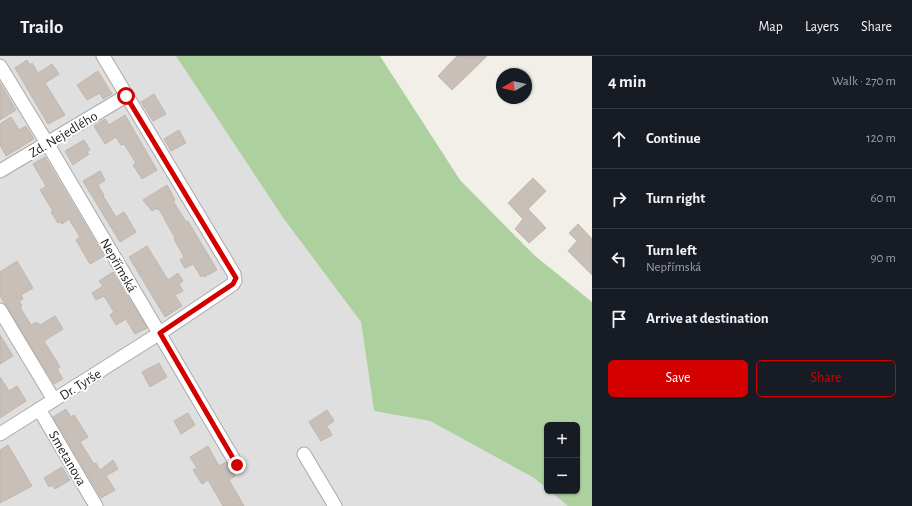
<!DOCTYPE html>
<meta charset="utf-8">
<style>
:root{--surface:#171b24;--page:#242831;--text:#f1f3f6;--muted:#9ea1a6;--line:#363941;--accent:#d40000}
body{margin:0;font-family:"Alegreya Sans",sans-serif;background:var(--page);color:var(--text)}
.controls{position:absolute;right:12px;bottom:12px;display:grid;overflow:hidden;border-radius:6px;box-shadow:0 1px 3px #0004}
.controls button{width:36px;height:36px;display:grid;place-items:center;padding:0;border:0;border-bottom:1px solid var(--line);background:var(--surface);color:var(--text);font:20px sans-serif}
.compass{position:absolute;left:496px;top:12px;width:36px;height:36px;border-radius:50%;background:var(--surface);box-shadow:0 1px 3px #0004;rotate:261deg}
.stop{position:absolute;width:12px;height:12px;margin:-9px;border:3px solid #d40000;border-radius:50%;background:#fff}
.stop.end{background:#d40000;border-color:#fff;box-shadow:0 1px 4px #0008}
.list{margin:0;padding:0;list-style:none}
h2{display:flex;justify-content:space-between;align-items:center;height:52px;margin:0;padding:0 16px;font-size:17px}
h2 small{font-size:13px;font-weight:400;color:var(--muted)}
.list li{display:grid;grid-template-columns:26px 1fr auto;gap:12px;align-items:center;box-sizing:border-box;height:60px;padding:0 16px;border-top:1px solid var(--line)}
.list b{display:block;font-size:15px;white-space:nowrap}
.list p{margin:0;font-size:13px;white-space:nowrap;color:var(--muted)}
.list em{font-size:13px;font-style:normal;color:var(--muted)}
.actions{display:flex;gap:8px;padding:12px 16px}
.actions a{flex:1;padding:9px 0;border:1px solid var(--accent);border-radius:6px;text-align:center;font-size:14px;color:var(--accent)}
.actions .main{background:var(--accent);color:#fff}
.icon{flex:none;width:22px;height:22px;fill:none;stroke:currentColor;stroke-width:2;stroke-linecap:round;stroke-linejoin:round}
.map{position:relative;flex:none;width:592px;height:450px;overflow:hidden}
header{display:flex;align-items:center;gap:24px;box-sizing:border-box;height:56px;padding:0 20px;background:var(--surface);border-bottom:1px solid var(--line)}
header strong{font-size:19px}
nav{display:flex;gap:22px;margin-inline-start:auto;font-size:14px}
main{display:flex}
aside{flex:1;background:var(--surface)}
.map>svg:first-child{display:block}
</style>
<header>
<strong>Trailo</strong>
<nav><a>Map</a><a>Layers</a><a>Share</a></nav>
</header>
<main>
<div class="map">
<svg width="592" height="450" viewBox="0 0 592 450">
<rect width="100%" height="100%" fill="#f2efe9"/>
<path fill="#e0dfdf" d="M0 0H177L361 266 374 355 430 365 534 422 547 433V435H550L568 450H0Z"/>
<path fill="#add19e" d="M176 0H380L460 124 534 199 592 246V450H568L550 435H577V369H547V433L534 422 430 365 374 355 361 266 284 163Z"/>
<g fill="#c7bfb8" stroke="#c4b6ab">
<path d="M457 0H487L452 34 438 20Z"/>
<path d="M27 4 30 9 32 7 38 17 52 8 59 18 45 27 65 59 48 68 15 12Z"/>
<path d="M98 15 112 38 103 43 100 37 87 44 77 29Z"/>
<path d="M0 27 16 54 0 64Z"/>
<path d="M154 38 166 58 153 65 141 46Z"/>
<path d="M125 59 157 114 142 123 133 109 136 107 124 88 121 89 116 81 105 88 94 70 105 63 109 69Z"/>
<path d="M11 61 19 74 26 70 34 83 6 100 0 89V68Z"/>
<path d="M179 74 186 87 171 95 164 83Z"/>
<path d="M84 84 90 94 87 96 89 98 73 109 65 95Z"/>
<path d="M45 101 104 200 90 208 76 184 80 181 69 163 62 168 60 166 58 167 51 156 53 155 40 134 46 130 33 108Z"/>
<path d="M100 115 105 124 98 129 104 139 103 140 116 161 124 156 136 176 120 186 83 125Z"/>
<path d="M533 122 546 135 528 153 546 172 529 187 515 173 523 163 508 147Z"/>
<path d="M167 129 175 144 173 145 186 166 188 165 217 214 204 221 203 219 201 221 193 208 185 212 180 204 184 201 174 183 175 182 159 153 158 154 157 152 152 155 143 144Z"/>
<path d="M578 168 592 183V219L568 195 577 185 569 177Z"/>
<path d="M147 190 168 224 178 217 183 225 179 228 183 235 175 239 182 250 165 261 129 201Z"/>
<path d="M17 205 33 232 21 239 23 243 19 245 22 250 20 251 31 269 37 266 40 269 55 260 63 273 44 285 60 311 57 313 63 323 54 328 0 240V216Z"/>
<path d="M113 216 147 272 135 278 126 263 116 269 110 259 114 256 104 240 96 244 92 237 103 230 99 225Z"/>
<path d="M0 279 13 300 0 308Z"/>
<path d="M159 307 167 321 150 331 142 316Z"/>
<path d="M0 321 9 335 17 330 26 345 0 362Z"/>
<path d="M66 353 71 361 74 359 88 381 80 386 94 408 96 407 100 414 113 404 118 413 106 420 115 434 101 442 53 361Z"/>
<path d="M327 354 334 365 327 370 332 379 321 385 309 366Z"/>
<path d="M188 357 195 369 181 378 174 365Z"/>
<path d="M8 389 32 430 0 447V394Z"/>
<path d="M208 390 219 410 226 406 232 415 235 420 229 424 244 450H223L208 424 202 428 193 414 197 412 190 401Z"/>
<path d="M62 411 70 424 55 433 52 429 49 431 44 422Z"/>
</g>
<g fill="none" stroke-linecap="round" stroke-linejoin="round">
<g stroke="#a9a9a9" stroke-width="15">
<g id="minor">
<path d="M0 10 47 87 237 409"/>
<path d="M0 115 126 40"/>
<path d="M0 254 54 344"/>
<path d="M39 353 96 450"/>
<path d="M0 378 160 277 233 228 235 225 234 218 103 0"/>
<path d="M304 398 335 450"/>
</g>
</g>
<use href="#minor" stroke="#fff" stroke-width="13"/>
</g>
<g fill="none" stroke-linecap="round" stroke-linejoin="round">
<path stroke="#d40000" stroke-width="5" d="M126 40 236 222 233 228 160 277 237 409"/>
</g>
<g text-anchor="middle" stroke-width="4" stroke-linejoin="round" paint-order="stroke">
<g font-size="14" fill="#222" stroke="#fff">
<text transform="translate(63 78) rotate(-31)" y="5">Zd. Nejedlého</text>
<text transform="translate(119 209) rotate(60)" y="5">Nepřímská</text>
<text transform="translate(80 328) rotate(-32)" y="5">Dr. Tyrše</text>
<text transform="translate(68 402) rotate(60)" y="5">Smetanova</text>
</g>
</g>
</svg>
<div class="controls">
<button>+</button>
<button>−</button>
</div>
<svg class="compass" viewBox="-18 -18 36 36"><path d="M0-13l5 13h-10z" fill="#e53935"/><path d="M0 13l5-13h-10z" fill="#9ea1a6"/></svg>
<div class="stop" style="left:126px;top:40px"></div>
<div class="stop end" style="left:237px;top:409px"></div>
</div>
<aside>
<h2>4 min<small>Walk · 270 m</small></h2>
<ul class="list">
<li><svg class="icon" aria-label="ahead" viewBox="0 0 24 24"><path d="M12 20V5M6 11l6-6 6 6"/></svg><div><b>Continue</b></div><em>120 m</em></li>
<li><svg class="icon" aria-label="right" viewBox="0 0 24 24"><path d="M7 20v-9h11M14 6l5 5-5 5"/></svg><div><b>Turn right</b></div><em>60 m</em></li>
<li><svg class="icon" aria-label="left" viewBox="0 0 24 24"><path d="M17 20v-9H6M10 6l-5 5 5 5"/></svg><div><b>Turn left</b><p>Nepřímská</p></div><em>90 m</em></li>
<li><svg class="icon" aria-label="arrive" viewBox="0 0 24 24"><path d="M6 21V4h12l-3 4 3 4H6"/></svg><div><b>Arrive at destination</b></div></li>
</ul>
<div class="actions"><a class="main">Save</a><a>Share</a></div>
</aside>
</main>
